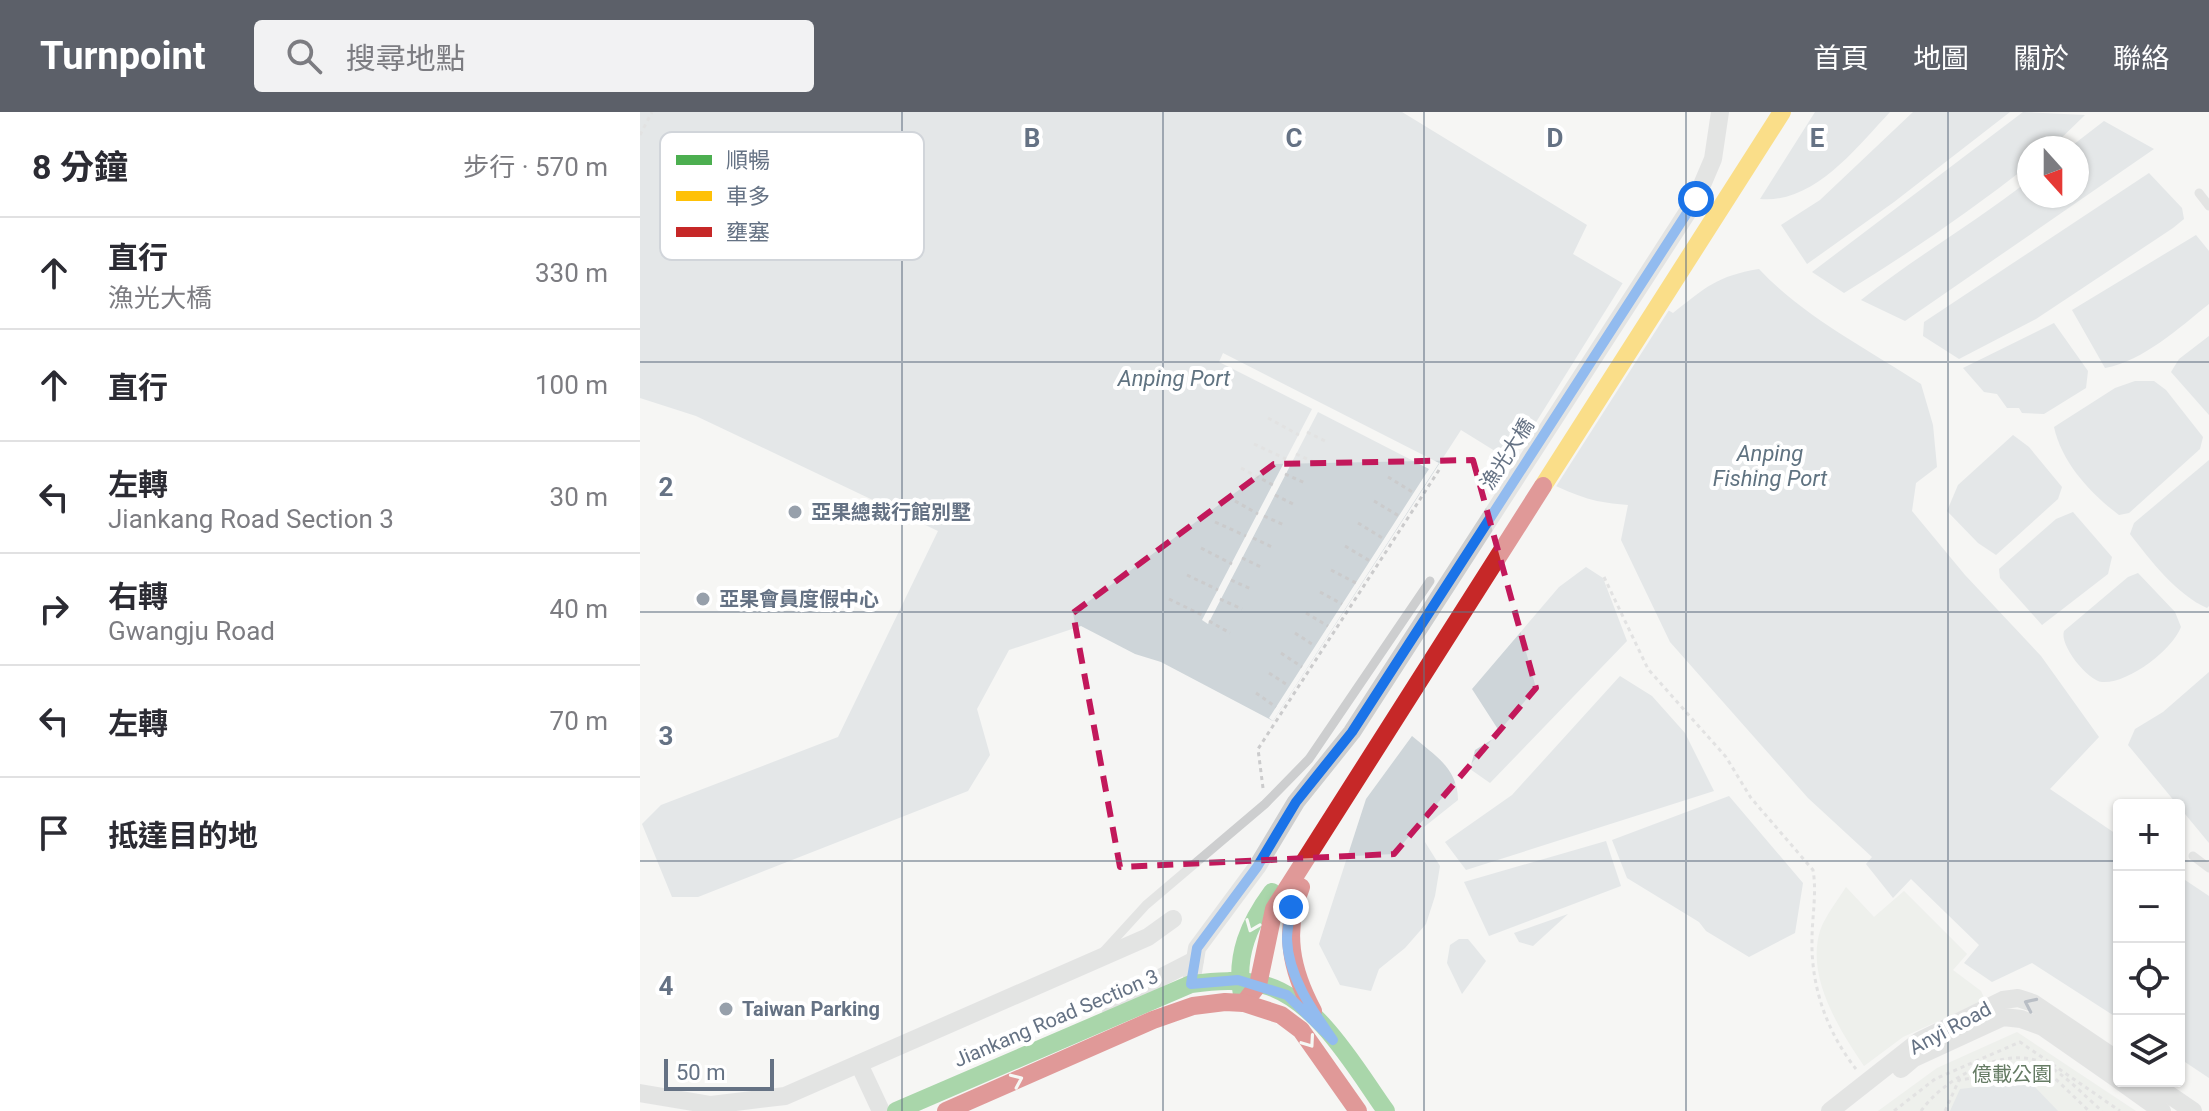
<!DOCTYPE html>
<html lang="zh-TW">
<meta charset="utf-8">
<style>
:root{--surface:#fff;--page:#f2f2f3;--text:#2b2b33;--muted:#7c7c81;--line:#e1e1e2;--accent:#5c6069}
body{margin:0;font-family:Roboto,"Noto Sans TC",sans-serif;background:var(--page);color:var(--text)}
.controls{position:absolute;right:24px;bottom:24px;display:grid;overflow:hidden;border-radius:8px;box-shadow:0 2px 6px #0004}
.controls button{width:72px;height:72px;display:grid;place-items:center;padding:0;border:0;border-bottom:2px solid var(--line);background:var(--surface);color:var(--text);font:40px sans-serif}
.compass{position:absolute;left:1377px;top:24px;width:72px;height:72px;border-radius:50%;background:var(--surface);box-shadow:0 2px 6px #0004;rotate:159deg}
.scale{position:absolute;left:24px;bottom:20px;width:110px;box-sizing:border-box;padding-left:8px;border:4px solid #657284;border-top:0;font-size:22px;line-height:28px;white-space:nowrap;color:#657284;-webkit-text-stroke:6px #fff;paint-order:stroke}
.stop{position:absolute;width:24px;height:24px;margin:-18px;border:6px solid #1a73e8;border-radius:50%;background:#fff}
.stop.end{background:#1a73e8;border-color:#fff;box-shadow:0 2px 8px #0008}
.list{margin:0;padding:0;list-style:none}
h2{display:flex;justify-content:space-between;align-items:center;height:104px;margin:0;padding:0 32px;font-size:34px}
h2 small{font-size:26px;font-weight:400;color:var(--muted)}
.list li{display:grid;grid-template-columns:52px 1fr auto;gap:24px;align-items:center;box-sizing:border-box;height:112px;padding:0 32px;border-top:2px solid var(--line)}
.list b{display:block;font-size:30px;white-space:nowrap}
.list p{margin:0;font-size:26px;white-space:nowrap;color:var(--muted)}
.list em{font-size:26px;font-style:normal;color:var(--muted)}
.icon{flex:none;width:44px;height:44px;fill:none;stroke:currentColor;stroke-width:2;stroke-linecap:round;stroke-linejoin:round}
.map{position:relative;flex:none;width:1569px;height:999px;overflow:hidden}
header{display:flex;align-items:center;gap:48px;box-sizing:border-box;height:112px;padding:0 40px;background:var(--accent);color:#fff}
header strong{font-size:38px}
nav{display:flex;gap:44px;margin-inline-start:auto;font-size:28px}
.search{width:560px;height:72px;background:var(--page);display:flex;align-items:center;gap:20px;box-sizing:border-box;padding:0 28px;border-radius:8px;color:var(--muted);font-size:30px}
main{display:flex}
aside{flex:1;background:var(--surface)}
.map>svg:first-child{display:block}
</style>
<header>
<strong>Turnpoint</strong>
<div class="search"><svg class="icon" aria-label="search" viewBox="0 0 24 24"><circle cx="10" cy="10" r="6"/><path d="M15 15l6 6"/></svg>搜尋地點</div>
<nav><a>首頁</a><a>地圖</a><a>關於</a><a>聯絡</a></nav>
</header>
<main>
<aside>
<h2>8 分鐘<small>步行 · 570 m</small></h2>
<ul class="list">
<li><svg class="icon" aria-label="ahead" viewBox="0 0 24 24"><path d="M12 20V5M6 11l6-6 6 6"/></svg><div><b>直行</b><p>漁光大橋</p></div><em>330 m</em></li>
<li><svg class="icon" aria-label="ahead" viewBox="0 0 24 24"><path d="M12 20V5M6 11l6-6 6 6"/></svg><div><b>直行</b></div><em>100 m</em></li>
<li><svg class="icon" aria-label="left" viewBox="0 0 24 24"><path d="M17 20v-9H6M10 6l-5 5 5 5"/></svg><div><b>左轉</b><p>Jiankang Road Section 3</p></div><em>30 m</em></li>
<li><svg class="icon" aria-label="right" viewBox="0 0 24 24"><path d="M7 20v-9h11M14 6l5 5-5 5"/></svg><div><b>右轉</b><p>Gwangju Road</p></div><em>40 m</em></li>
<li><svg class="icon" aria-label="left" viewBox="0 0 24 24"><path d="M17 20v-9H6M10 6l-5 5 5 5"/></svg><div><b>左轉</b></div><em>70 m</em></li>
<li><svg class="icon" aria-label="arrive" viewBox="0 0 24 24"><path d="M6 21V4h12l-3 4 3 4H6"/></svg><div><b>抵達目的地</b></div></li>
</ul>
</aside>
<div class="map">
<svg width="1569" height="999" viewBox="0 0 1569 999">
<rect width="100%" height="100%" fill="#f5f5f4"/>
<g fill="#e4e8e2">
<path d="M1206 775 1234 805 1264 779 1327 842 1313 858 1341 879 1345 888 1263 925 1224 954C1199 917 1166 865 1180 819 1185 804 1198 788 1206 775Z"/>
<path d="M1377 920 1496 999H1238L1297 956Z"/>
</g>
<g fill="#ced5d9">
<path d="M0 0H762L947 113 933 142 1033 201C1066 175 1077 164 1119 157 1164 205 1226 236 1281 272L1293 313 1297 355 1276 371 1272 399 1325 463 1401 544 1459 625 1410 677 1479 724V907L1392 851 1352 870 1324 851 1339 833 1271 767 1253 786 1226 752 1232 745 1168 686 1030 530 981 428 988 393C978 392 967 391 957 389 908 377 863 343 821 318L633 609 521 550 495 542 441 514 369 538 337 597 350 643 328 679 58 785H32L2 712 21 693 198 625 298 419 56 304 0 286Z"/>
<path d="M1175 0H1250C1216 36 1174 92 1120 87Z"/>
<path d="M1273 0H1370L1254 90 1167 152 1141 113 1180 88Z"/>
<path d="M1383 0 1445 3 1411 36H1389V53C1330 99 1268 142 1204 181L1172 160Z"/>
<path d="M1464 9 1514 37 1265 209 1221 188C1275 145 1335 111 1389 68V84H1437V36H1429Z"/>
<path d="M1509 61 1542 96 1544 107 1533 116 1396 207 1319 247 1283 224 1284 210Z"/>
<path d="M1556 123 1569 139V192C1539 216 1503 249 1465 256L1432 198Z"/>
<path d="M1414 211 1448 259 1446 276 1404 302 1382 301 1379 296H1367L1357 282 1344 280 1323 256Z"/>
<path d="M1569 224V303L1531 260 1539 247Z"/>
<path d="M1495 269H1514L1526 278 1563 325 1560 337 1489 401 1479 403C1450 381 1422 351 1414 315L1475 276Z"/>
<path d="M1373 323 1389 335 1422 375 1418 387 1356 443 1338 431 1307 399 1318 373Z"/>
<path d="M1569 348V494L1567 496C1537 483 1510 448 1490 422L1494 411Z"/>
<path d="M1433 400 1472 445 1468 462 1402 513 1360 466 1359 457 1416 407Z"/>
<path d="M946 455 963 466 987 529 850 671 830 657 835 638 861 622 832 577 919 475Z"/>
<path d="M1498 461 1535 500 1541 515C1532 538 1488 572 1462 570 1448 569 1419 533 1424 519L1488 465Z"/>
<path d="M1569 560V731L1488 633 1495 617 1523 600Z"/>
<path d="M980 564 1012 584 1045 621 1074 679 826 758 805 730 872 683Z"/>
<path d="M772 624C794 643 818 656 818 688L784 715 785 730 800 754 795 784 786 812 765 836 739 857 731 879 700 873 679 832 726 687Z"/>
<path d="M1089 684 1163 771 1155 821 1109 845 1066 819 1059 810 987 766 972 728Z"/>
<path d="M966 729 981 774 849 824 824 770Z"/>
<path d="M1539 764 1569 784V966L1539 946Z"/>
<path d="M928 802 893 834 879 830 874 821Z"/>
<path d="M819 827H828L846 849 822 882 807 851 810 833Z"/>
<path d="M1389 969 1418 999H1310L1320 977Z"/>
</g>
<g fill="#f5f5f4">
<path d="M984 169 1031 195 915 376 870 352Z"/>
<path d="M583 241 799 351 633 609 629 606 789 357 678 300 568 512 562 508 672 297 579 250Z"/>
</g>
<g fill="none" stroke-linecap="round" stroke-linejoin="round">
<g stroke="#cbcbcc" stroke-width="3" stroke-dasharray="4 4" stroke-linecap="butt">
<path d="M0 23 12 0"/>
<path d="M628 306 659 323"/>
<path d="M667 320 687 330"/>
<path d="M614 332 646 347"/>
<path d="M656 342 676 351"/>
<path d="M601 356 633 373"/>
<path d="M645 362 665 371"/>
<path d="M748 365 774 381"/>
<path d="M635 383 653 392"/>
<path d="M588 385 618 402"/>
<path d="M734 389 759 404"/>
<path d="M624 404 644 413"/>
<path d="M575 410 606 424"/>
<path d="M718 411 744 427"/>
<path d="M613 426 632 435"/>
<path d="M705 434 730 449"/>
<path d="M561 436 592 452"/>
<path d="M602 446 623 456"/>
<path d="M691 458 716 471"/>
<path d="M547 463 578 478"/>
<path d="M964 465 1008 557 1086 645 1111 686 1173 758C1177 781 1172 804 1172 828 1171 875 1187 920 1216 957"/>
<path d="M591 468 611 477"/>
<path d="M680 480 702 492"/>
<path d="M529 487 564 504"/>
<path d="M580 487 602 497"/>
<path d="M666 501 688 514"/>
<path d="M569 509 590 521"/>
<path d="M655 521 675 534"/>
<path d="M641 541 662 555"/>
<path d="M629 561 649 574"/>
<path d="M616 581 636 595"/>
<path d="M623 676 618 637 799 358"/>
<path d="M1254 999 1295 967 1380 930 1480 999"/>
<path d="M1281 999C1303 967 1367 931 1405 952 1424 962 1446 985 1462 999"/>
<path d="M1305 999 1319 968 1404 956 1449 999"/>
</g>
<g stroke="#cdcecf" stroke-width="9">
<path d="M1559 81 1569 94"/>
<path d="M1553 744 1569 756"/>
<path d="M464 839 506 793 625 692 669 647 790 469"/>
</g>
<g stroke="#cdcecf" stroke-width="18">
<path d="M551 872 557 836 617 755 656 690 712 620 1056 87 1073 47 1080 0"/>
<path d="M471 898 518 867 555 848"/>
<path d="M219 952 241 999"/>
<path d="M1261 957 1274 946 1363 905 1381 907 1403 915 1479 968"/>
<path d="M1480 969 1522 999"/>
<path d="M1509 969 1553 999"/>
<path d="M0 981 71 993 145 984 508 825 533 807"/>
<path d="M1190 999 1279 929 1363 888 1378 886 1393 891 1479 949"/>
</g>
<g stroke="#4caf50" stroke-width="18">
<path d="M602 883C595 844 609 811 632 780"/>
<path d="M256 999 551 872C575 869 600 867 624 873 677 887 716 957 746 999"/>
</g>
<path stroke="#ffc107" stroke-width="18" d="M903 374 1142 0"/>
<g stroke="#c62828" stroke-width="18">
<path d="M661 775C643 819 651 858 673 899"/>
<path d="M604 891 618 873 634 797 903 374"/>
<path d="M306 999 513 908 553 894 585 890 604 891 641 903 661 918 718 999"/>
</g>
</g>
<defs><path id="oneway-chevron" d="M-2-3.5L2.5 0L-2 3.5" fill="none" stroke-width="1.6" stroke-linecap="round" stroke-linejoin="round" transform="scale(2)"/></defs>
<g stroke="#f6fbf6">
<use href="#oneway-chevron" transform="translate(612 814) rotate(112)"/>
<use href="#oneway-chevron" transform="translate(669 930) rotate(55)"/>
<use href="#oneway-chevron" transform="translate(377 968) rotate(-24)"/>
</g>
<use stroke="#6f7b8c" href="#oneway-chevron" transform="translate(1390 892) rotate(-155)"/>
<g fill="none" stroke-linecap="round" stroke-linejoin="round">
<path stroke="#1a73e8" stroke-width="10" d="M651 795C650 805 647 817 647 827 648 864 672 898 693 928L647 883 598 868 551 872 557 836 617 755 656 690 712 620 1056 87"/>
</g>
<path d="M0 0H1569V999H0ZM833 348 896 576 754 742 480 755 433 501 634 352Z" fill="#f5f5f4" fill-opacity=".55" fill-rule="evenodd"/>
<path fill="none" stroke="#c2185b" stroke-width="6" stroke-dasharray="16 10" stroke-linejoin="round" d="M833 348 896 576 754 742 480 755 433 501 634 352Z"/>
<path fill="none" stroke="#657284" stroke-width="2" stroke-opacity="0.55" d="M262 0V999M523 0V999M784 0V999M1046 0V999M1308 0V999M0 250H1569M0 500H1569M0 749H1479M1539 749H1569"/>
<g fill="#97a0ab" stroke="#fff" stroke-width="3">
<circle cx="155" cy="400" r="8"/>
<circle cx="63" cy="487" r="8"/>
<circle cx="86" cy="897" r="8"/>
</g>
<g text-anchor="middle" stroke-width="8" stroke-linejoin="round" paint-order="stroke">
<g font-size="20" fill="#657284" stroke="#fff">
<text transform="translate(867 342) rotate(-57)" y="7">漁光大橋</text>
<text transform="translate(416 906) rotate(-23)" y="7">Jiankang Road Section 3</text>
<text transform="translate(1310 916) rotate(-28)" y="7">Anyi Road</text>
</g>
<g font-size="20" font-weight="bold" fill="#657284" stroke="#fff" text-anchor="start">
<text x="171" y="407">亞果總裁行館別墅</text>
<text x="79" y="494">亞果會員度假中心</text>
<text x="102" y="904">Taiwan Parking</text>
</g>
<g font-size="20" fill="#657b64" stroke="#fff">
<text x="1372" y="969">億載公園</text>
</g>
<g font-size="22" font-style="italic" fill="#607381" stroke="#fff">
<text x="534" y="274">Anping Port</text>
<text x="1130" y="349">Anping<tspan x="1130" dy="25">Fishing Port</tspan></text>
</g>
</g>
<rect x="20" y="20" width="264" height="128" rx="12" fill="#fff" stroke="#d1d5da" stroke-width="2"/>
<rect x="36" y="43" width="36" height="10" fill="#4caf50"/>
<rect x="36" y="79" width="36" height="10" fill="#ffc107"/>
<rect x="36" y="115" width="36" height="10" fill="#c62828"/>
<g font-size="22" fill="#657284">
<text x="86" y="56">順暢</text>
<text x="86" y="92">車多</text>
<text x="86" y="128">壅塞</text>
</g>
<g font-size="26" text-anchor="middle" font-weight="bold" fill="#657284" stroke="#fff" stroke-width="8" stroke-linejoin="round" paint-order="stroke">
<text x="392" y="35">B</text>
<text x="654" y="35">C</text>
<text x="915" y="35">D</text>
<text x="1177" y="35">E</text>
<text x="26" y="384">2</text>
<text x="26" y="633">3</text>
<text x="26" y="883">4</text>
</g>
</svg>
<div class="controls">
<button>+</button>
<button>−</button>
<button><svg class="icon" aria-label="locate" viewBox="0 0 24 24"><circle cx="12" cy="12" r="6"/><path d="M12 2v4M12 18v4M2 12h4M18 12h4"/></svg></button>
<button><svg class="icon" aria-label="layers" viewBox="0 0 24 24"><path d="M12 4l9 5-9 5-9-5zM3 14l9 5 9-5"/></svg></button>
</div>
<svg class="compass" viewBox="-18 -18 36 36"><path d="M0-13l5 13h-10z" fill="#e53935"/><path d="M0 13l5-13h-10z" fill="#7c7c81"/></svg>
<div class="scale">50 m</div>
<div class="stop" style="left:1056px;top:87px"></div>
<div class="stop end" style="left:651px;top:795px"></div>
</div>
</main>
